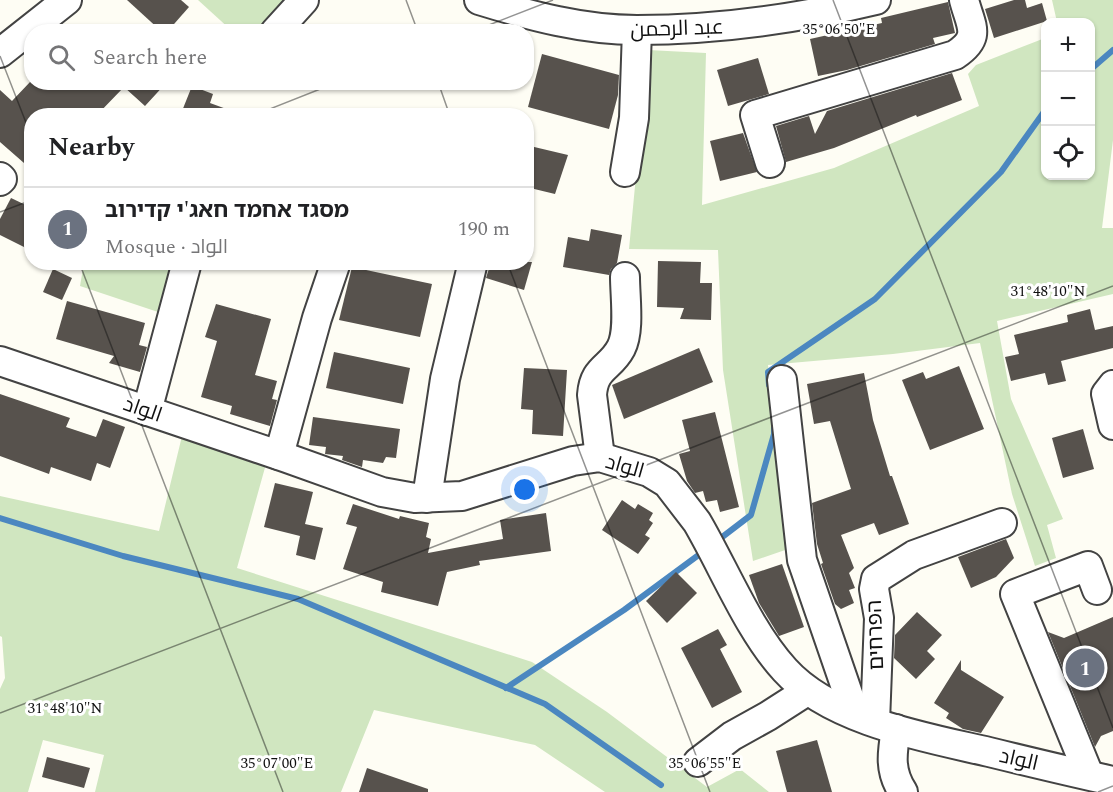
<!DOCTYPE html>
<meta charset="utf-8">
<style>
:root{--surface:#fff;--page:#f2f2f2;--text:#202124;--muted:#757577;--line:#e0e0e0;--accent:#ea580c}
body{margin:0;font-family:Spectral,Cairo,"Noto Sans Hebrew",serif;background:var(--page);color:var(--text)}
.controls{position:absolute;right:18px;top:18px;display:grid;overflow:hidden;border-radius:12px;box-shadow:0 2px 4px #0004}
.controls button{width:54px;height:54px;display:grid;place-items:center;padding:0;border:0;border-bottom:2px solid var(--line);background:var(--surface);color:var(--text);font:30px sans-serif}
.you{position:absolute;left:525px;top:490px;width:21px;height:21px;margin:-15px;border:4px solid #fff;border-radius:50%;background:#1a73e8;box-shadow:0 0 0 9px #1a73e833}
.badge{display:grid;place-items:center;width:39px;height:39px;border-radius:50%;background:var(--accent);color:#fff;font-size:20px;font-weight:700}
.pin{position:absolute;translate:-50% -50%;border:3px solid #fff;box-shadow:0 2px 6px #0006}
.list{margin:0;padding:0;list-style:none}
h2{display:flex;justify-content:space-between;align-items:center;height:78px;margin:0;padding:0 24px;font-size:26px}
h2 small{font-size:20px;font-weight:400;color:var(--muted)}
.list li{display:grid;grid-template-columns:39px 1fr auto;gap:18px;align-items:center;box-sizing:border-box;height:84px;padding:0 24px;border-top:2px solid var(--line)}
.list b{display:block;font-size:22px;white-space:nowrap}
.list p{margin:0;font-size:20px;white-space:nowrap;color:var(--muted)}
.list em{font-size:20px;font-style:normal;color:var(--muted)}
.icon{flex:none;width:33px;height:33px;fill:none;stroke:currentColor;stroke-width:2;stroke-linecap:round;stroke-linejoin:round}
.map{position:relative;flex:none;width:1113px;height:792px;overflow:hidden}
.search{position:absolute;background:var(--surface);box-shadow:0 2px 4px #0004;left:24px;top:24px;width:510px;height:66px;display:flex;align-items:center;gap:15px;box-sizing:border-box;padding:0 21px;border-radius:24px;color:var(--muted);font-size:22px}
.panel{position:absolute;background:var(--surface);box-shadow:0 2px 4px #0004;left:24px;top:108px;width:510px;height:162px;border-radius:24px}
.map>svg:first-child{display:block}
</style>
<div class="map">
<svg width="1113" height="792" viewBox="0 0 1113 792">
<rect width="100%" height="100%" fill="#fefdf4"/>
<g fill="#d0e6c0">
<path d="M198 0H293L266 32 232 31Z"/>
<path d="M1052 0H1113V140L1102 228H1113V294L997 321 1011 399 1063 519 1047 525 1056 558 1035 566 1012 494 980 343 893 354 768 365 788 549 753 561 723 370 718 250 629 249 648 50 706 53 702 205 834 168 979 106 968 74 976 65 1045 38 1046 176H1090V22H1057Z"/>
<path d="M84 263H177L161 313 80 286Z"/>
<path d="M182 436 266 464 237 568 532 662 607 712 707 787 740 769 769 792H605L535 745 374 710 341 792H95L104 755 43 740 28 792H0V689L5 678 2 637 0 636V496L159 531Z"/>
</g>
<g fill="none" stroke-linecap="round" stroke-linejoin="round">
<g stroke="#4b87c0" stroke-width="6">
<path d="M1090 70 1113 50"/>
<path d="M769 385 768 372 875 299 1001 172 1046 109"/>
<path d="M0 518 123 556 298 599 545 704 661 785"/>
<path d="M717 541 751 515 774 434V428"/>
<path d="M506 688 624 610 704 551"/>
</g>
</g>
<g fill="#57524d">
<path d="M127 0H181L189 7 167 32H162Z"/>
<path d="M1014 0H1025L1027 8 1042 3 1047 21 994 38 985 9Z"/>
<path d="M948 2 955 33 933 38 935 44 847 70 818 76 810 39 882 23 881 18Z"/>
<path d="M542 54 619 75 618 95 609 129 528 107Z"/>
<path d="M758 58 769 94 728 106 717 70Z"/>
<path d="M952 73 962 100 917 117 916 115 834 148 786 162 776 126 809 116 815 134 827 111Z"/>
<path d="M30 82H167L145 106 124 87 96 116H32V170L0 142V90L12 101Z"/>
<path d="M192 86 213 94 210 103 240 114V116H180Z"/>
<path d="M743 133 757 172 720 181 710 141Z"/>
<path d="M530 146 568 155 555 194 526 187V160Z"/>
<path d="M11 198 32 208V251L0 235V219Z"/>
<path d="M591 229 622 235 617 263 611 269 609 275 563 267 568 237 589 241Z"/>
<path d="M658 261 701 262 700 283H712L711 320 680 319 684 308 657 307Z"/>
<path d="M491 262H532L524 290 486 278Z"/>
<path d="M352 267 432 284 420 337 339 320Z"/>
<path d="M53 269 72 278 62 300 43 292Z"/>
<path d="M67 301 145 323 139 345 147 347 140 372 109 363 114 356 56 339Z"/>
<path d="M216 304 271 319 255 375 277 381 272 399 277 400 270 426 230 414 232 406 201 397 217 341 205 337Z"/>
<path d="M1090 309 1095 330 1113 326V348L1061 361 1066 381 1048 385 1045 373 1011 381 1005 357 1019 354 1014 335 1068 322 1067 315Z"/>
<path d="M699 348 713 382 624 419 612 385Z"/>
<path d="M334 352 410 368 403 404 326 388Z"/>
<path d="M959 366 984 429 930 450 902 380 923 372 926 379Z"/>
<path d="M524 368 567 370 563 436 532 434 533 410 521 409Z"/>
<path d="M864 373 873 420 890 476H892L909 524 879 535 874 523 841 535 854 568 849 573 855 588 849 590 854 603 841 609 835 604 821 564 823 563 817 544 812 503 851 489 830 421 814 424 807 384Z"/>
<path d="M0 394 70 418 66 427 96 437 103 419 125 427 110 468 97 463 91 481 51 467 49 474 0 456Z"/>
<path d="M715 412 739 507 720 512 717 500 706 502 703 491 695 493 687 481 679 454 690 451 682 420Z"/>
<path d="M313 417 400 429 396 458 386 457 383 463 363 460 362 467 342 460 343 456 325 454 326 447 309 445Z"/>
<path d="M1083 429 1094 469 1063 478 1052 438Z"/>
<path d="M275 483 313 492 305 524 323 528 315 560 296 555 300 536 264 527Z"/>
<path d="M622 500 635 509 638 504 653 513 649 520 653 523 645 535 650 538 638 554 602 530Z"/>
<path d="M353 504 399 519 400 516 429 523 426 537 431 539 428 553 503 539 500 520 546 513 551 551 479 561 480 565 447 572 438 606 381 592 383 582 343 569 357 527 346 524Z"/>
<path d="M1006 539 1014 558 996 577 971 588 958 557Z"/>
<path d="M782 564 804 627 779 636 759 603 749 575Z"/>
<path d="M676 572 697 593 667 623 646 601Z"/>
<path d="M917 612 942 635 927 651 935 659 916 679 894 658 895 635Z"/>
<path d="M1113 617V731L1101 736 1095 747 1048 632 1064 638Z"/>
<path d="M718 629 727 645 720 649 742 692 712 708 681 648Z"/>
<path d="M961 660V670L1004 697 981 733 963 729 946 718 949 713 934 703Z"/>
<path d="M817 740 832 792H787L776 751Z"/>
<path d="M47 757 90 768 84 788 42 777Z"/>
<path d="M367 768 428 789V792H359Z"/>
</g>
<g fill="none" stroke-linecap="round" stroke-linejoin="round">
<g stroke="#434343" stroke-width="32">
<g id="minor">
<path d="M479 0C531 16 583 30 637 30 719 30 797 19 876 0"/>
<path d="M275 32 304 0"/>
<path d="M0 53 67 0"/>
<path d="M770 163 755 115 955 55C982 37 971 27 964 0"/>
<path d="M625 172 634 118 637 30"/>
<path d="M0 177 2 179 0 181"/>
<path d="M0 361 287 458 382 492 415 498 462 496 573 461 600 457 649 472 667 483 697 522C724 568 749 631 785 670 831 721 924 737 989 752 1030 762 1071 772 1113 781"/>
<path d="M782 380 802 560 855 714"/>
<path d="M1113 385 1106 394 1113 425"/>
<path d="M147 411 187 262"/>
<path d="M279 455 317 318 336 262"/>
<path d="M600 457 592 395C594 367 610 369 621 348 630 331 625 297 625 277"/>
<path d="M427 498 445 379 473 262"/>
<path d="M875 722 879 618 874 589 876 579 914 555 1002 523"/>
<path d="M896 729C892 753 889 771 903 792"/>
<path d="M698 762 732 736 768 716 807 691"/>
<path d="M1089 775 1015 594 1088 566 1097 590"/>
</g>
</g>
<use href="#minor" stroke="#fff" stroke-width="28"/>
</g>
<path fill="none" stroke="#101010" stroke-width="1.5" stroke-opacity="0.45" d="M406 0 418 32M833 0 1113 728M471 32 553 0M0 56 32 138M438 82 450 116M252 116 338 82M0 212 32 200M79 262 283 792M507 262 710 792M0 713 1113 286M1098 792 1113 786"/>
<g text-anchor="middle" stroke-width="6" stroke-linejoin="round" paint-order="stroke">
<g font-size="21" fill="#101010" stroke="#fff">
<text transform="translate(677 28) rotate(-2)" y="7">عبد الرحمن</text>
<text transform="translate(143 409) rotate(19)" y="7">الواد</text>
<text transform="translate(625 466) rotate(16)" y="7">الواد</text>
<text transform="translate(875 635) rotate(-92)" y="7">הפרחים</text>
<text transform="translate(1019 759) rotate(13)" y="7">الواد</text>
</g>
</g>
<g font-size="15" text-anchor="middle" fill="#101010" stroke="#fff" stroke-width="6" stroke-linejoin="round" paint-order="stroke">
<text x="839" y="34">35°06'50"E</text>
<text x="1048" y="296">31°48'10"N</text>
<text x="65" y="713">31°48'10"N</text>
<text x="277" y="768">35°07'00"E</text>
<text x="705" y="768">35°06'55"E</text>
</g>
</svg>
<div class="controls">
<button>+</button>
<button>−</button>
<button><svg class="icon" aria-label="locate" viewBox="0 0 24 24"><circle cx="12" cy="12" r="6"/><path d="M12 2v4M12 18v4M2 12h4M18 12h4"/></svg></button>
</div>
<div class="you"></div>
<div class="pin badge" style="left:1085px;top:668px;background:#6b7280">1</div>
<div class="search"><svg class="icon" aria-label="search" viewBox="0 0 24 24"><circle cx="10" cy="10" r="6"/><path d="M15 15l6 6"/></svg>Search here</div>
<section class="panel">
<h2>Nearby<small></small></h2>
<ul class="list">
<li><span class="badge" style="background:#6b7280">1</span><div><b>מסגד אחמד חאג'י קדירוב</b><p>Mosque · الواد</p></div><em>190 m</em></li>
</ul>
</section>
</div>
